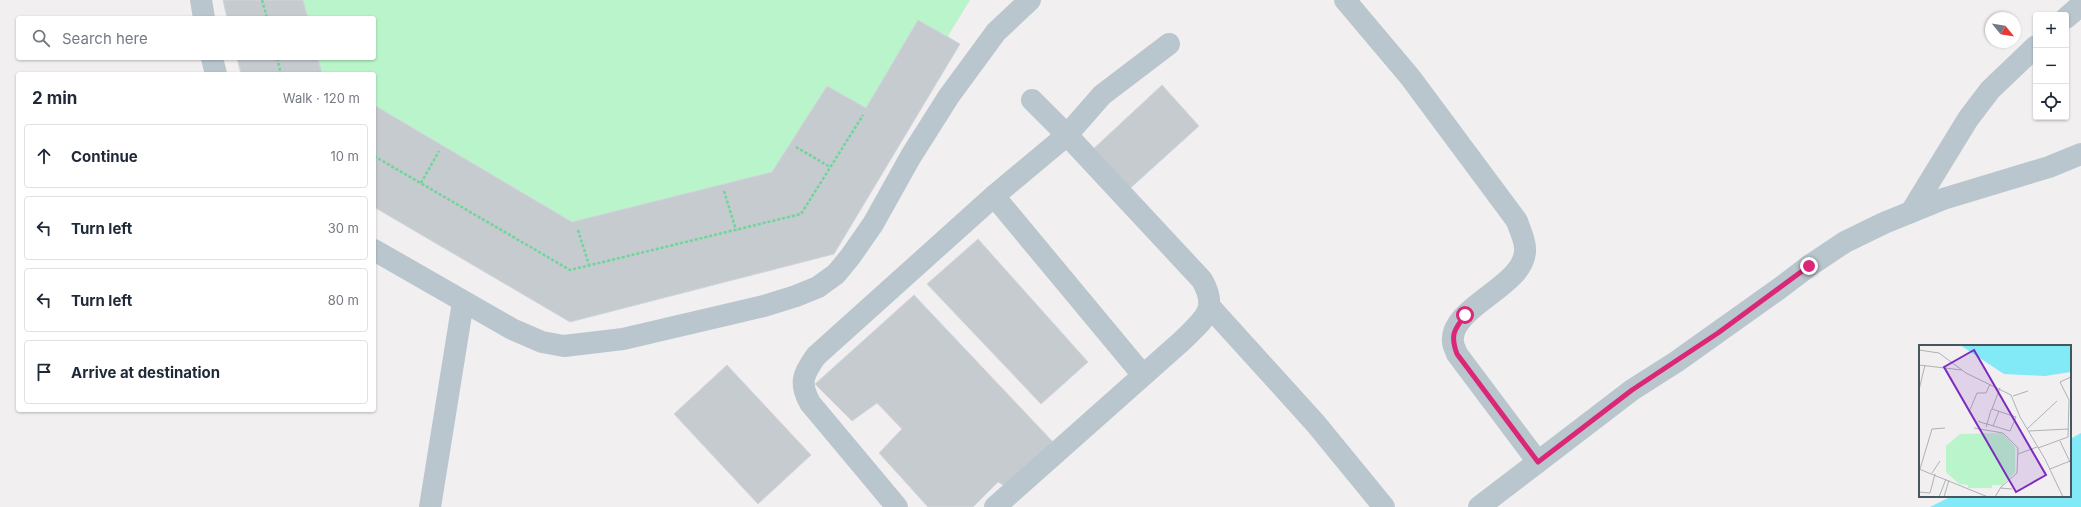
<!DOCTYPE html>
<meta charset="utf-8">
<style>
:root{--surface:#fff;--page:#f2f2f3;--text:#1f2937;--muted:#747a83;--line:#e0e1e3}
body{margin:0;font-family:Inter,sans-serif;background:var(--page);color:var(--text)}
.controls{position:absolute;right:12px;top:12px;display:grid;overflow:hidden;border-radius:4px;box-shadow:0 1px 3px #0004}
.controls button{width:36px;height:36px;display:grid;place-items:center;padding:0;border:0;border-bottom:1px solid var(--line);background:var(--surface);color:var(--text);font:20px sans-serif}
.compass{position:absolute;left:1985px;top:12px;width:36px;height:36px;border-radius:50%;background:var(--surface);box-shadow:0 1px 3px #0004;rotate:120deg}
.stop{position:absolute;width:12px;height:12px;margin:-9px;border:3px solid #db2777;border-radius:50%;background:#fff}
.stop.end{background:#db2777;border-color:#fff;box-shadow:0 1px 4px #0008}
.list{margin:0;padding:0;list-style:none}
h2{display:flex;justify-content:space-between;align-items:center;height:52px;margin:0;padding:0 16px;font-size:17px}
h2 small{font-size:13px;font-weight:400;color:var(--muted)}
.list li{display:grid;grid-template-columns:26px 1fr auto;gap:12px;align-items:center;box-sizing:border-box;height:64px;margin:0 8px 8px;padding:0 8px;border:1px solid var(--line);border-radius:4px}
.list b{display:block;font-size:15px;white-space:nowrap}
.list em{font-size:13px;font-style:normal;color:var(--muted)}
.icon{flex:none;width:22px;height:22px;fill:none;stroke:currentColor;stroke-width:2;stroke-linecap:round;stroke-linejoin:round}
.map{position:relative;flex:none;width:2081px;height:507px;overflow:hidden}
.search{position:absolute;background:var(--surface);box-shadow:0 1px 3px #0004;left:16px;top:16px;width:360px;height:44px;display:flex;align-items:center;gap:10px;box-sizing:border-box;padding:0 14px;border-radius:4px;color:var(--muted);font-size:15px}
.panel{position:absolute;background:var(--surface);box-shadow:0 1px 3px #0004;left:16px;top:72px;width:360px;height:340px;border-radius:4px}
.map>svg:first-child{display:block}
</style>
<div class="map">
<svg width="2081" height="507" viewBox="0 0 2081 507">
<rect width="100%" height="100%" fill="#f2eff0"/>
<path fill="#b9f4ca" d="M223 0H970L948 36 960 44 834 254 570 322 374 207V74H241L237 58H374V18H227Z"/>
<path fill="#82e9f6" d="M2081 433V507H1930L1952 496H2070V439Z"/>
<g fill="#c6cbd0" stroke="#d3d6dc">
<path d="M223 0H303L308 18H227Z"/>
<path d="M918 20 960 44 834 254 570 322 374 207V105L572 222 772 172 827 86 866 108Z"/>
<path d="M237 58H318L322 74H241Z"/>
<path d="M1162 85 1199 126 1126 192 1090 152Z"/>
<path d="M978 239 1088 362 1041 404 927 284Z"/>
<path d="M914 295 1053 442 1005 486 998 482 973 507H928L879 453 902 429 877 403 852 421 815 384Z"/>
<path d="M727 365 811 455 758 504 674 414Z"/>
</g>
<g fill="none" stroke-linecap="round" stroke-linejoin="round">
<g stroke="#6dd698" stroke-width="2.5" stroke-dasharray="3 2" stroke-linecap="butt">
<path d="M262 0 267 18"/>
<path d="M277 58 281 74"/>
<path d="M796 147 830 167"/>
<path d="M374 156 570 270 801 214 863 115"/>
<path d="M421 183 439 151"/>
<path d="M724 191 736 230"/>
<path d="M578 230 589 265"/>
</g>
<g stroke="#b9c6ce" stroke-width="22">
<path d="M201 0 204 18"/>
<path d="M1345 0 1410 77 1517 221C1520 231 1526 241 1525 251 1524 287 1449 307 1453 342 1453 346 1456 350 1457 354L1538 462"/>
<path d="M2066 18 2081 5"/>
<path d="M212 58 216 74"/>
<path d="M994 196 1142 374"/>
<path d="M1911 212 1968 119 1990 90 2036 46"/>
<path d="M374 250 512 329 542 342 564 346 623 339 764 306 796 296 818 287 836 274 850 257 873 224 911 156 949 96 996 32 1030 0"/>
<path d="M1210 307 1316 424 1384 507"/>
<path d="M430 507 463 302"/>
<path d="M897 507 810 403C799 383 803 374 816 356L994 196 1067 135 1102 95 1169 44"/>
<path d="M995 507 1183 340C1204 319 1219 310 1202 280L1067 135 1032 100"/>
<path d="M1479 507 1632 390 1676 362 1780 288 1809 266 1845 242 1884 223 1943 199 2049 167 2081 154"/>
</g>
</g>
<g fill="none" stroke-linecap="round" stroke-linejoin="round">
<path stroke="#db2777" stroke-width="5" d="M1465 315C1454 330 1450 335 1457 354L1538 462 1632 390 1718 333 1809 266"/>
</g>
<g transform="translate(1919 345)">
<rect width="152" height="152" fill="#f2eff0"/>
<path d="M83 88 96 102V127L83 140H73V143H49V140L40 139 27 127V101L41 89Z" fill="#b9f4ca"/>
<path d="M41 0H152V27L126 31 85 29Z" fill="#82e9f6"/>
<path fill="none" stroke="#adb2b6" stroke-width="1" d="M0 5 20 8 47 28 92 50 101 72 126 114 144 152M0 20 43 25M0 45 6 20M94 51 109 46M73 64 81 43M50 67 58 48H67L71 39M59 76 64 78 68 79 91 86 97 72 73 64 72 65 68 79 67 82M74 81 80 66M55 83 84 88 99 103 98 128 82 142 76 152M108 84 138 56M110 86 149 84M141 96 152 119M119 103 149 92 150 55 141 37 152 32M99 109 118 102M0 124 69 152M1 124 13 84 26 83M131 124 151 116M13 128 21 116M81 143 93 144M0 147 11 148 16 129M20 152 27 134M25 152 30 135"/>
<path fill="#7b2cbf" fill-opacity="0.15" stroke="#7b2cbf" stroke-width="2" d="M55 5 127 130 97 147 25 22Z"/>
<rect width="152" height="152" fill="none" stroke="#45565f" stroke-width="2"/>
</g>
</svg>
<div class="controls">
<button>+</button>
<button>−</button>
<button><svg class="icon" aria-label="locate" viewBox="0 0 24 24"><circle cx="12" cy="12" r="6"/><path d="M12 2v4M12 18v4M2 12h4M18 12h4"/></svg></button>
</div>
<svg class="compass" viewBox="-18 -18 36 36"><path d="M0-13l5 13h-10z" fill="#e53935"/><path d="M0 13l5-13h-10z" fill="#747a83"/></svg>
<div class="stop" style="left:1465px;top:315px"></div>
<div class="stop end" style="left:1809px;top:266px"></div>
<div class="search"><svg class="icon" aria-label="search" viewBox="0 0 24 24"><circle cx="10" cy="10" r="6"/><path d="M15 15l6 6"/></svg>Search here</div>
<section class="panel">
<h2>2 min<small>Walk · 120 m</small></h2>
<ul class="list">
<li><svg class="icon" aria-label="ahead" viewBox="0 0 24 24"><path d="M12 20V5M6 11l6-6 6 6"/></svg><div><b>Continue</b></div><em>10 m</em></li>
<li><svg class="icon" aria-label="left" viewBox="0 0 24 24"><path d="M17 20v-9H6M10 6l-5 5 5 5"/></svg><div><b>Turn left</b></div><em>30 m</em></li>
<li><svg class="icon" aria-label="left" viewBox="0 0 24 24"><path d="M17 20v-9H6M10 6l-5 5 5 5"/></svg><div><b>Turn left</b></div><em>80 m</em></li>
<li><svg class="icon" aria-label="arrive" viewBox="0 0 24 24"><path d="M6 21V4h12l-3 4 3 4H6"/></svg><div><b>Arrive at destination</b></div></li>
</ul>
</section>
</div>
